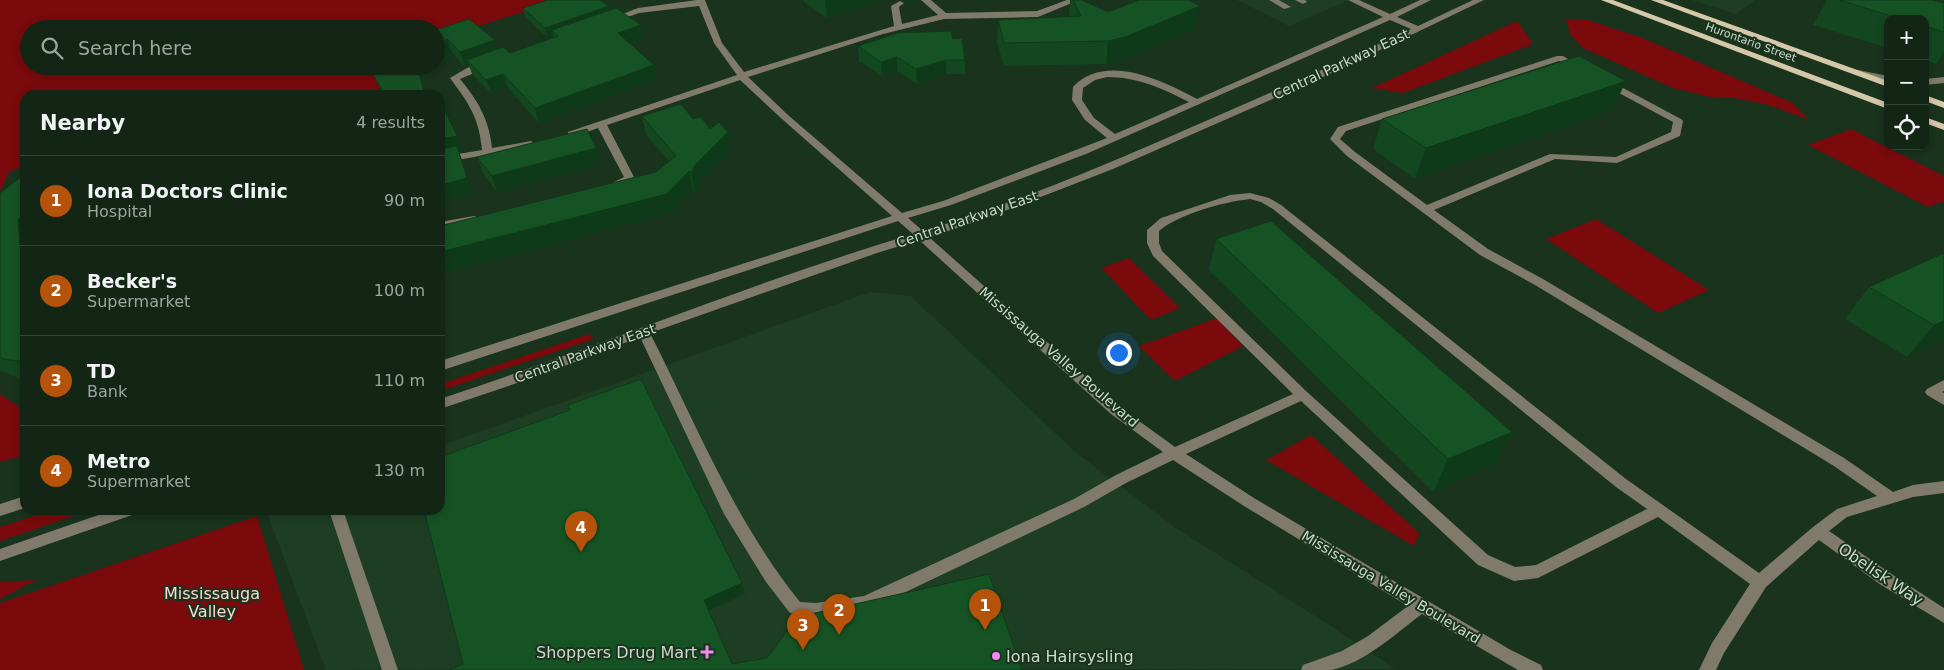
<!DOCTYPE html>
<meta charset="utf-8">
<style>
:root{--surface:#132616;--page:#1c2e1f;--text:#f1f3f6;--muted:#9da5a1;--line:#324335;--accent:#b45309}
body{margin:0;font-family:"DejaVu Sans",sans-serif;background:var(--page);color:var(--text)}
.controls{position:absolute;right:15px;top:15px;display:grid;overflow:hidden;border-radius:10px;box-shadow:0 2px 8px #0003}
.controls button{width:45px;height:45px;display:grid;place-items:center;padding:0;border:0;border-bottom:1px solid var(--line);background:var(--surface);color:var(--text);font:25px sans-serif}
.you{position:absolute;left:1118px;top:352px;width:18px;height:18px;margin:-12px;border:4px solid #fff;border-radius:50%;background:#1a73e8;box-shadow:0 0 0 8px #1a73e833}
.badge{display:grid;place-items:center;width:32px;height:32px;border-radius:50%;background:var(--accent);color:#fff;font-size:16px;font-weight:700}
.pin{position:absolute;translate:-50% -41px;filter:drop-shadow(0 1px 2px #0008)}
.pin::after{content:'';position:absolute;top:26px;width:18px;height:15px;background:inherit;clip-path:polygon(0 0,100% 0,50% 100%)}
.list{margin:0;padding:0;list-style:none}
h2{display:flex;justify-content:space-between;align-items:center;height:65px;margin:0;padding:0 20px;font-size:21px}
h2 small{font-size:16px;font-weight:400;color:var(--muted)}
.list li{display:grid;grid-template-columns:32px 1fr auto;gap:15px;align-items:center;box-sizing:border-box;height:90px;padding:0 20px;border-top:1px solid var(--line)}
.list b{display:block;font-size:19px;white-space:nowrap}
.list p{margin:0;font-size:16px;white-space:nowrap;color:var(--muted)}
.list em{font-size:16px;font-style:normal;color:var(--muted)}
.icon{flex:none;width:28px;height:28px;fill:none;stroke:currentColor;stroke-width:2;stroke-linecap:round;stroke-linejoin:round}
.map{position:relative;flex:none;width:1944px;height:670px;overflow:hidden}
.search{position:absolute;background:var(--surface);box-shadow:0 2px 8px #0003;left:20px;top:20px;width:425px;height:55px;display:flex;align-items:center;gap:12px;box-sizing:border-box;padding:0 18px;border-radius:28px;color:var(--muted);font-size:19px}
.panel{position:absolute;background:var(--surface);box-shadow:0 2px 8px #0003;left:20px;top:90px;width:425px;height:425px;border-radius:15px}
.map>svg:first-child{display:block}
</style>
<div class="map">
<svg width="1944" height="670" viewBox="0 0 1944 670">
<rect width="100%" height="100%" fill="#19331d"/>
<g fill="#1e3e23">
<path d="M1237 0H1349L1289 26Z"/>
<path d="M1692 0H1755L1736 14Z"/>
<path d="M870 292 911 296 1074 451 1176 528 1323 621 1395 669 326 670 266 510H440V446Z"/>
</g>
<g fill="#7a0a0c">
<path d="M0 0H562L436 39V29H29V66H398L373 95H25V166L10 171 0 191Z"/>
<path d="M1585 19 1645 39 1793 103 1809 120 1769 105 1730 97 1715 98 1673 88 1583 48 1570 34 1566 20Z"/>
<path d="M1517 21 1533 44 1403 93 1372 88Z"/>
<path d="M1851 129 1944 176V201L1928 207 1808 145Z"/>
<path d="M1596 219 1709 290 1658 313 1546 239Z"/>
<path d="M1129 258 1180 308 1151 320 1101 268Z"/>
<path d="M1217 318 1243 346 1175 381 1139 346Z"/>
<path d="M589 334 593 336 591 340 440 391V384Z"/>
<path d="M0 394 25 411V455L0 462Z"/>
<path d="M1311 435 1419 533 1414 546 1266 460Z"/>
<path d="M52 510H91L0 541V527Z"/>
<path d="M257 516 304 670H0V603Z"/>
<path d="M36 580 0 599V582Z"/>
</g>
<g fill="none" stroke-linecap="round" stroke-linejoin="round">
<g fill="#807a6b" fill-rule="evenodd">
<path d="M697 0H705L722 43 744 72 894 26 891 6 900 1 904 3 899 7 902 24 938 15 921 0H931L946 13 1037 11 1067 0H1079L1038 17 944 19 883 34 748 77 788 115 902 213 943 201 1107 138 1085 120 1072 100 1073 87C1106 52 1163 81 1197 99L1383 17 1348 0H1359L1390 14 1420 0H1431L1397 17 1418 26 1473 0H1484L1334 72 1113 169 976 222 929 237 1121 408 1175 447 1293 394 1153 256 1147 243V230L1161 218 1230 195 1250 193 1269 198 1281 205 1626 479 1759 573 1813 527 1837 509 1877 496 1834 466 1535 285 1480 255 1347 156 1330 139 1338 127 1557 56H1563L1585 69 1580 72 1577 71 1559 61 1346 131 1340 139 1355 152 1427 205 1550 154 1616 157 1671 132 1673 122 1604 85V81H1610L1681 119 1683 121 1680 136 1617 163 1555 159 1434 210 1488 249 1543 279 1844 458 1893 492 1913 485 1944 481V493L1913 497 1847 517 1829 531 1893 575 1944 608V623L1881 585 1819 540 1766 587 1724 653 1716 670H1699L1712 643 1750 584 1658 517 1538 578 1514 581 1478 565 1301 401 1186 454 1254 498 1509 649 1541 665 1543 670H1518L1422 614C1395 634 1366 662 1332 670 1322 670 1311 670 1301 670L1303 665 1342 651 1368 636 1408 606 1244 506 1173 460 1126 483 1084 507 872 608 816 617 790 613 766 582 724 514 640 337 541 375 440 409V399C598 347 753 282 913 234L898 221 440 371V361L892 216 782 119 740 80 607 125 635 179 634 181 617 186 612 183 624 177 598 128 576 136H568V132L737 75 714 43 699 6 639 13 611 23 607 20 638 8ZM1390 20 1411 29C1336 64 1261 97 1185 130 1099 168 1012 204 923 231L908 218 951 205 1086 154ZM1107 77C1137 77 1162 88 1189 102L1115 134 1094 118 1082 100 1083 88 1095 80ZM1250 199 1261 202 1273 209 1616 487 1647 509 1536 565 1515 567 1488 555 1307 392 1162 251 1159 243V231C1179 214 1223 202 1250 199ZM919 240 1111 414 1163 452 1116 475 1074 499 864 596 816 603 800 602C733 518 698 428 650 333L877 253Z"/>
<path d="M1269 0H1279L1291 7 1284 9Z"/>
<path d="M1295 0H1305L1307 2 1303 4Z"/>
<path d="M486 62 491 65 489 67 460 79C478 101 489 119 492 148L531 141 536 144 531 147 440 163V157L482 150C479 117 469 104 450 78L467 68Z"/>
<path d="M1858 70 1888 76V82L1855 75 1853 73Z"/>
<path d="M1944 77V83L1925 85V79Z"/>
<path d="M474 216 478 217 480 219 478 221 440 228V222Z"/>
<path d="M1944 380V391L1942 392 1944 393V405L1927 395 1925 392 1927 389Z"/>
<path d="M25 496V508L0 516V504Z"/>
<path d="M113 510H137L135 514 0 561V549Z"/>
<path d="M329 510H343L398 670H382Z"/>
</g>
<g fill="#d5c8aa" fill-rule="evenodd">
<path d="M1601 0H1613L1888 103V109Z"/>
<path d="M1651 0H1663L1888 81V87Z"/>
<path d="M1925 95 1944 102V108L1925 101Z"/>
<path d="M1925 117 1944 124V130L1925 123Z"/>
</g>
</g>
<g fill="#13471f">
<path d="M804 0H884L827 18 804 2Z"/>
<path d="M1070 0H1082L1108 12 1196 28 1123 60 1106 64 1004 66 997 43 998 20 1069 17Z"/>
<path d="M1827 0H1932L1944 3V54L1936 64 1925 60V19H1888V48L1813 25Z"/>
<path d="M523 8 610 10 644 39 630 44 654 65 657 79 539 123 508 88 492 94 472 74 469 65 465 67 452 53 422 80 427 95H379L382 93 373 74 436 30 510 53 554 38 553 36 548 38 526 18Z"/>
<path d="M953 39 965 60V74H946L917 84 897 71 882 76 859 61 858 46Z"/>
<path d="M1626 81 1612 110 1415 179 1373 149 1382 119Z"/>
<path d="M642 116 693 119 710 129 728 132 731 151 699 184 695 192 693 190 672 213 656 172 669 161 646 135Z"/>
<path d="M596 148 600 164 497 192 483 173 477 157Z"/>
<path d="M25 174V380L20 379 0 370V193Z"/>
<path d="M1216 239 1512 432 1495 464 1433 492 1209 270Z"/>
<path d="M1944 253V339L1907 357 1845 319 1869 287Z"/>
</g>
<g fill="#0f3a19">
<path d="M825 0H884L827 18Z"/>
<path d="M905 0H918V3L905 5Z"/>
<path d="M609 6 611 15 552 30 553 36 548 38 545 28Z"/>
<path d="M1200 6 1196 28 1123 60 1106 64 1108 41Z"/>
<path d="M641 25 644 39 622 47 618 33Z"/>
<path d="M447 39 452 53 422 80 427 95H425L417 66H436V48Z"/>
<path d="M495 40 499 55 467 60 469 65 465 67 460 52Z"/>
<path d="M1944 51V54L1936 64Z"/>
<path d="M897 57V71L882 76 881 62Z"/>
<path d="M946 60V74L917 84 916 69Z"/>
<path d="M654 65 657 79 539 123 535 108Z"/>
<path d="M503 74 508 88 492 94 486 80Z"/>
<path d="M1626 81 1612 110 1415 179 1426 148Z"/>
<path d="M728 132 731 151 699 184 695 192 691 173 695 165Z"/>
<path d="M457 136 463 151 459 152 473 193 451 199 445 184 440 155V139Z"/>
<path d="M596 148 600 164 497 192 492 176Z"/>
<path d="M689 171 693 190 672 213 440 274V252Z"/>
<path d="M443 179 449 195 440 197V180Z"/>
<path d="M25 217V300L18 219Z"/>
<path d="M1944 321V339L1907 357 1934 325Z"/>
<path d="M1512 432 1495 464 1433 492 1448 459Z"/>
<path d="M742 583 745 594 708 611 704 600Z"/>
</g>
<g fill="#165324" stroke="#0f3a19">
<path d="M548 0H600L609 6 545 28 523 8Z"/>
<path d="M1073 0H1082L1108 12 1139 0H1188L1200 6 1125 37 1108 41 1004 43 998 20 1081 16Z"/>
<path d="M1839 0H1932L1944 3V32L1925 26V19H1901Z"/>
<path d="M616 8 641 25 618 33 654 65 535 108 503 74 486 80 467 60 503 47 510 53 558 36 552 30Z"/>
<path d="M469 19 495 40 460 52 447 39 436 48V30Z"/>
<path d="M951 31 953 39 962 38 965 60H946L916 69 897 57 881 62 858 46 898 33Z"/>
<path d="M1579 56 1626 81 1426 148 1382 119Z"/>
<path d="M382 66H417L425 95H379L378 94 383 92 373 74Z"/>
<path d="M235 90 264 95H242Z"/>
<path d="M440 100 457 136 440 139Z"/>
<path d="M681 104 693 119 701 117 710 129 719 122 728 132 695 165 691 173 689 171 667 194 440 252V226L656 172 676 156 642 116Z"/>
<path d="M587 129 596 148 492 176 477 157Z"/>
<path d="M457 146 467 178 445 184 443 179 440 180V149Z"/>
<path d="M25 174V217L18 219 25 300V362L3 359 0 357V193Z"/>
<path d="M1271 221 1512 432 1448 459 1216 239Z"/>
<path d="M1944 253V321L1934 325 1869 287Z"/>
<path d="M641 379 742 583 704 600 732 664 767 658 797 617 989 574 1022 670H449L463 664 424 510H440V457L570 410 568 405Z"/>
</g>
<g fill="#f38af1" stroke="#19331d" stroke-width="2">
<path d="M704.5 644.5h5v5h5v5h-5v5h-5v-5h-5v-5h5z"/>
<circle cx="996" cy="656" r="5"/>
</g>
<g text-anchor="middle" stroke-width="4" stroke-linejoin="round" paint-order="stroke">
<g font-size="11" fill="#cad9cb" stroke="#19331d">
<text transform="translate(1751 42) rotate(20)" y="4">Hurontario Street</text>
</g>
<g font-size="14" fill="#cad9cb" stroke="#19331d">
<text transform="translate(1341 64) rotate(-25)" y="5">Central Parkway East</text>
<text transform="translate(967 219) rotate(-19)" y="5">Central Parkway East</text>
<text transform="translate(585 353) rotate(-20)" y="5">Central Parkway East</text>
<text transform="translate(1059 357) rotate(41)" y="5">Mississauga Valley Boulevard</text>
<text transform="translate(1391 587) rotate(31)" y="5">Mississauga Valley Boulevard</text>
</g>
<g font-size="16" fill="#cad9cb" stroke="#19331d">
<text transform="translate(1881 574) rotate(34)" y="6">Obelisk Way</text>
</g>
<g font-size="16" fill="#f9d7d2" stroke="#19331d">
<text x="212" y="599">Mississauga<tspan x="212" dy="18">Valley</tspan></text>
</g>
<g font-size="16" fill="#cad9cb" stroke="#19331d" text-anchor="end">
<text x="697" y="658">Shoppers Drug Mart</text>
<text x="1006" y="662" text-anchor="start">Iona Hairsysling</text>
</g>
</g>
</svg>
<div class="controls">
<button>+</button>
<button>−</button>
<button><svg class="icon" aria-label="locate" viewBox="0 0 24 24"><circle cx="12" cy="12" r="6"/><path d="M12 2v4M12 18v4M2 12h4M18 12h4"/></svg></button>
</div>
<div class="you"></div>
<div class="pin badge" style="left:985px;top:630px">1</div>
<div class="pin badge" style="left:839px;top:635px">2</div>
<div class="pin badge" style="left:803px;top:650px">3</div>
<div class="pin badge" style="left:581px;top:552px">4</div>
<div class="search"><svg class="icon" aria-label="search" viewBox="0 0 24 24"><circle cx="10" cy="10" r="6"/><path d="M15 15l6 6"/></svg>Search here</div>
<section class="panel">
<h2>Nearby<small>4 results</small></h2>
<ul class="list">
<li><span class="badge">1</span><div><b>Iona Doctors Clinic</b><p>Hospital</p></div><em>90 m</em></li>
<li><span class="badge">2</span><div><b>Becker's</b><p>Supermarket</p></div><em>100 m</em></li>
<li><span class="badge">3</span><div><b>TD</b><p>Bank</p></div><em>110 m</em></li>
<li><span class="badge">4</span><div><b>Metro</b><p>Supermarket</p></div><em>130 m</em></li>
</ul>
</section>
</div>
